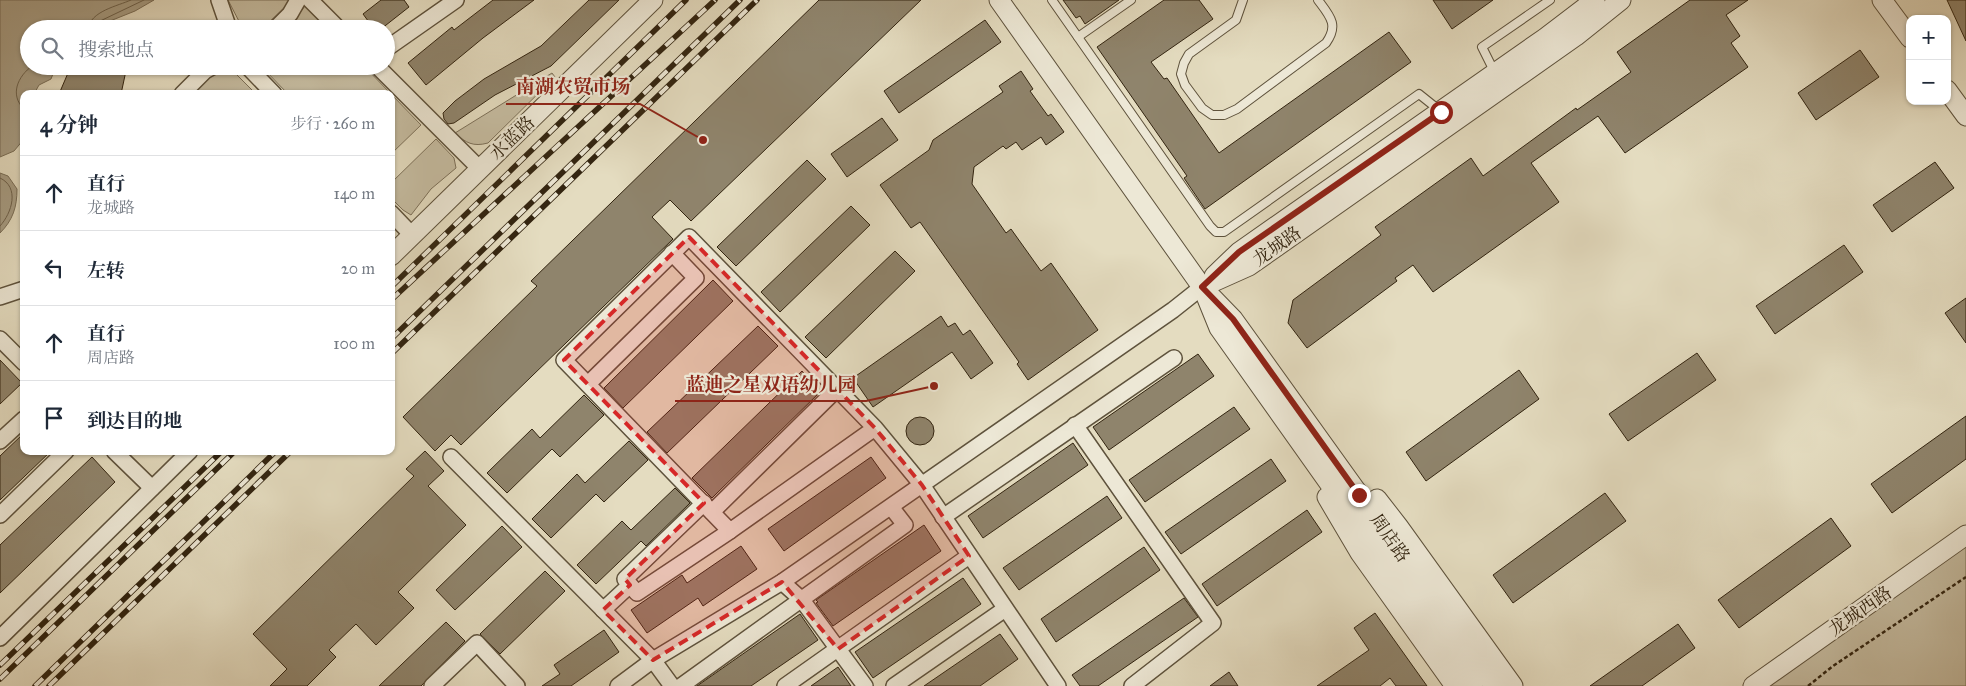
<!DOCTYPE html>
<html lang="zh">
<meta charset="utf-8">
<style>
:root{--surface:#fff;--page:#f2f2f3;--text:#1f2937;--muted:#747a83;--line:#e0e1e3}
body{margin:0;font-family:"IM FELL Great Primer","Noto Serif SC",serif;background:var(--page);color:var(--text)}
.controls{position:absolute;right:15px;top:15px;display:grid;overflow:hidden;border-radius:10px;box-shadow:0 1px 4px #0004}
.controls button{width:45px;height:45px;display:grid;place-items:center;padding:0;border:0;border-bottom:1px solid var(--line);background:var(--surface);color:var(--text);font:25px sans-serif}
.stop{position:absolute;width:15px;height:15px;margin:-11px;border:4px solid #8f2418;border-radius:50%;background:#fff}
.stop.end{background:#8f2418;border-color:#fff;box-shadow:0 1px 5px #0008}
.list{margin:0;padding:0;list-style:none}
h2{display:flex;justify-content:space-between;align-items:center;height:65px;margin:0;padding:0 20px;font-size:21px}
h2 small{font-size:16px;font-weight:400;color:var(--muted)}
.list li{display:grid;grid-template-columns:32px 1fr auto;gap:15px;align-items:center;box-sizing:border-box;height:75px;padding:0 20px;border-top:1px solid var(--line)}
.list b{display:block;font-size:19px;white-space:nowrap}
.list p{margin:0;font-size:16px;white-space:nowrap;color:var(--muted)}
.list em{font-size:16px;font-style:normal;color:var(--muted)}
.icon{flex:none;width:28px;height:28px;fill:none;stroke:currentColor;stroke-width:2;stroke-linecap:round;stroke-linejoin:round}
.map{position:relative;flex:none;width:1966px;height:686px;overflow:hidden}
.search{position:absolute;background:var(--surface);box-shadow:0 1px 4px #0004;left:20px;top:20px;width:375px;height:55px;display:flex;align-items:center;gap:12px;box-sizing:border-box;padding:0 18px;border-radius:28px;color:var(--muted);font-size:19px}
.panel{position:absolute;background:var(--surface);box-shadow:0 1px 4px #0004;left:20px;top:90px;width:375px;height:365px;border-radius:10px}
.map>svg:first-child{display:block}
</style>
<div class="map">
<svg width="1966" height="686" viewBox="0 0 1966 686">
<rect width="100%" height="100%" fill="#e4dcc0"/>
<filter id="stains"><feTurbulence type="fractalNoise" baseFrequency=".004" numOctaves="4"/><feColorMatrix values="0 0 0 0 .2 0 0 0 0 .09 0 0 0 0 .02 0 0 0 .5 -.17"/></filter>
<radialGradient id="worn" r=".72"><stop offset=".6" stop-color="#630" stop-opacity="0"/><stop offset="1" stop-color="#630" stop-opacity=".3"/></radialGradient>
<g fill="#c6bda2" stroke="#7c7059">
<path d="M228 0H290L291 1 262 29H243Z"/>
<path d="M305 6 327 29H286Z"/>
<path d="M228 66 256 94H189L208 77Z"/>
<path d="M261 66H364L391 94H288Z"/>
<path d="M552 73 555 77 488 143C473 147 466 143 455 133Z"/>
<path d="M391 94 421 125 391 154Z"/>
<path d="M436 139 454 158 456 168 431 189 411 215 403 210 391 198V183Z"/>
<path d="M1966 545V686H1767Z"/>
</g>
<g fill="#a79d84" stroke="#786d56">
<path d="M0 0H154L135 11 110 21 96 29H29V66H56L51 79 39 85 34 94H24V139L14 151 0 157Z"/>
<path d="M0 173 8 176 17 189C17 207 13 220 0 233Z"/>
</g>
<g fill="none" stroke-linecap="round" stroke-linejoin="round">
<g stroke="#6c604a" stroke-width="1">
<path d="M88 29C90 11 118 6 131 0"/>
<path d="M95 29 96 23 144 0"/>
<path d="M24 109C9 95 18 76 32 66"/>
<path d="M0 178C20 187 12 213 0 226"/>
</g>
</g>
<g fill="#8f846c" stroke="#322410">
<path d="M381 0H404L409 7 381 29H374L363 14Z"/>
<path d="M493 0H534L483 38 426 85 408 63 452 27 454 30Z"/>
<path d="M589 0H619L551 66 495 95 454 123 448 124 444 119 443 113 455 101 484 79 541 46Z"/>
<path d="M819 0H921L691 221 670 200 652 217 673 239 461 445 451 435 435 451 403 417 537 286 531 281Z"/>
<path d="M1063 0H1119L1085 24 1080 16 1076 18Z"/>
<path d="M1164 0H1199L1213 19 1151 62 1164 79 1167 78 1219 153 1389 32 1411 62 1205 209 1184 178 1187 176 1097 47Z"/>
<path d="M1433 0H1493L1452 29Z"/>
<path d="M1690 0H1748L1726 15 1740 36 1731 43 1748 67 1625 153 1598 116 1531 163 1559 202 1433 292 1413 265 1395 278 1397 281 1307 348 1288 323 1293 300 1381 235 1375 227 1471 158 1483 176 1576 108 1577 110 1631 72 1617 52Z"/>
<path d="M1947 0H1966V41Z"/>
<path d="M985 20 1001 42 899 113 884 91Z"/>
<path d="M1860 50 1879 77 1816 120 1798 93Z"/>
<path d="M71 66H127L121 94H59Z"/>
<path d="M1021 71 1033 89 1030 91 1048 116 1051 114 1064 132 1046 145 1041 137 1022 150 1016 142 1006 149 1003 146 974 167 972 184 1006 233 1011 229 1041 271 1051 263 1098 330 1028 380 1017 364 1019 362 920 222 911 228 880 185 929 150 933 140 1003 92 999 86Z"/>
<path d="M882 118 898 140 847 177 831 154Z"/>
<path d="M807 160 826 179 736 266 717 247Z"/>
<path d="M1935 162 1954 188 1892 232 1873 205Z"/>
<path d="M851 206 870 225 780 312 761 292Z"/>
<path d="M1844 245 1863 272 1775 334 1756 306Z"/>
<path d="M895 251 915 271 826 358 805 337Z"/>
<path d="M713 280 733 301 623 408 604 388Z"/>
<path d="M1966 298V343L1945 313Z"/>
<path d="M941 316 948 327 955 323 963 335 970 330 993 363 971 379 952 352 873 407 853 378Z"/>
<path d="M758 326 778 346 667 453 647 432Z"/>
<path d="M1697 353 1716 380 1628 441 1609 414Z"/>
<path d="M1198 354 1214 376 1109 450 1093 427Z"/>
<path d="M0 360 22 383 0 404Z"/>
<path d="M1519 370 1539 399 1426 481 1406 452Z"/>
<path d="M802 371 821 391 712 498 692 478Z"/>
<path d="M584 395 604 415 560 457 552 449 507 493 487 473 532 429 540 438Z"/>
<path d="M1234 407 1250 429 1145 502 1129 480Z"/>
<path d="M1966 416V459L1892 513 1871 484Z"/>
<circle cx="920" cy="431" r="14"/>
<path d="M24 433V451H51L0 500V456Z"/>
<path d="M629 441 648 460 604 502 596 494 551 538 532 519 577 474 585 483Z"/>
<path d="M1073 443 1088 465 983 538 968 516Z"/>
<path d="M425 451 444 471 428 486 466 525 398 592 414 608 376 645 356 624 329 650 336 657 307 686H270L287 669 253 634 414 476 406 469Z"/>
<path d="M92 457 115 482 0 593V545Z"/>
<path d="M871 457 886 478 784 551 768 529Z"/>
<path d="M1271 459 1286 481 1181 554 1165 532Z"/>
<path d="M675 488 690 503 646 546 641 541 596 584 577 565 622 521 631 530Z"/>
<path d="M1605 493 1626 521 1513 603 1493 575Z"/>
<path d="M1107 496 1122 518 1019 590 1003 568Z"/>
<path d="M1307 510 1322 532 1217 606 1202 584Z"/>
<path d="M1831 518 1851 546 1739 628 1718 600Z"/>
<path d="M924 525 941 551 833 626 816 603 818 602 816 600Z"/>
<path d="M502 526 522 547 455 610 436 590Z"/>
<path d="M741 546 757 569 703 606 698 598 647 633 631 610 682 575 687 583Z"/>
<path d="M1144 547 1160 570 1056 642 1041 619Z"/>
<path d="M545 571 565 591 500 654 480 634Z"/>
<path d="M963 578 981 604 873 678 855 652Z"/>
<path d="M1184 598 1198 617 1098 686H1080L1072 675Z"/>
<path d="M1375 613 1427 686H1396L1390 678 1380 686H1317L1369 650 1354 628Z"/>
<path d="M800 614 818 640 751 686H697Z"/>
<path d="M446 622 465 641 421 686H379Z"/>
<path d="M1678 624 1695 648 1642 686H1590Z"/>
<path d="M604 630 619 652 571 686H542L560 674 554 665Z"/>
<path d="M1000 634 1018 659 980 686H924Z"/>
<path d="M838 667 851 686H811Z"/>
<path d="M1229 672 1238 686H1210Z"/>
</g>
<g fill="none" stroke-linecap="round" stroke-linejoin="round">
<g stroke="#5e523c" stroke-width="10">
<g id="service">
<path d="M1052 0 1210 226 1216 232H1224L1419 94 1439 110"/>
<path d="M1243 0 1236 20 1189 54 1184 63 1181 74 1185 85 1202 108 1212 115H1224L1237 109 1326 43C1339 25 1330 16 1318 0"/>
<path d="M1078 37 1131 0"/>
<path d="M1495 73 1482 47 1550 0"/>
</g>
</g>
<g stroke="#5e523c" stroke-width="18">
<g id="minor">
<path d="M219 0 229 29"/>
<path d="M310 0 339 29"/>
<path d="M275 29 290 14 298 0"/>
<path d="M386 49 456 0"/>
<path d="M247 66 274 94"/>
<path d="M377 66 480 169"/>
<path d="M182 94 205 71 214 66"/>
<path d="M391 213 412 235"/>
<path d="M0 297 24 289"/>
<path d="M0 339 24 363"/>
<path d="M588 384 696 278 672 253"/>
<path d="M1075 425 1213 623 1132 686"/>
<path d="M875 428 730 531 564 360 689 237 875 428 922 485 1058 686"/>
<path d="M0 441 24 419"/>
<path d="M114 451 152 488"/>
<path d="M451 457 653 660 672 686"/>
<path d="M704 503 625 579 637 593 730 531"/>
<path d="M712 512 837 389"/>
<path d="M0 515 66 451"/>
<path d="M943 517 1174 358"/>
<path d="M782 582 802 600 865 686"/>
<path d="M603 610 630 585"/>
<path d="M0 638 190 451"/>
<path d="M432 686 477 643 517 686"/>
<path d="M618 686 653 660 782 582 1173 310 1202 287"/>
<path d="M681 686 905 525 891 507"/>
<path d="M785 686 969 556"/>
<path d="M894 686 1005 609"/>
</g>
</g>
<g stroke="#5e523c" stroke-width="21">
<g id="tertiary">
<path d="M999 0 1202 287 1233 319 1388 535 1494 686"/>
<path d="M1882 0 1910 38"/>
<path d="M1947 90 1966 116"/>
<path d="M391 256 653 0"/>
<path d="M1214 276 1239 252 1545 38 1595 0"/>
<path d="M1202 287 1249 266 1576 36 1621 0"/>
<path d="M1206 296 1219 328 1473 686"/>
<path d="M1327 497 1360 553 1455 686"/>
<path d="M1377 499 1398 526 1513 686"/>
<path d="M1753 686 1966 535"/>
</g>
</g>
<path stroke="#322410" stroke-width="2.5" stroke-dasharray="4 2.5" stroke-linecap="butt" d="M1808 686 1833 666 1966 577"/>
<use href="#service" stroke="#ede8d6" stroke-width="8"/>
<use href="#minor" stroke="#ede8d6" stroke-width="15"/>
<use href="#tertiary" stroke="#ede8d6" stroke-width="19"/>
<g stroke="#322410" stroke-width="5.5">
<g id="rail">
<path d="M391 287 686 0"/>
<path d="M391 300 715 0"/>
<path d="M391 339 740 0"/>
<path d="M391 354 757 0"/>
<path d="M0 665 222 451"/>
<path d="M0 679 235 451"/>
<path d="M35 686 276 451"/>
<path d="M49 686 291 451"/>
</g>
</g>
<use href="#rail" stroke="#ede8d6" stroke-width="4" stroke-dasharray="11" stroke-linecap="butt"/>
</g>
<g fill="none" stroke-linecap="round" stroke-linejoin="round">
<path stroke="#8f2418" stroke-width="6" d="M1359 495 1233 319 1202 287 1239 252 1441 112"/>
</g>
<path fill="#d62828" fill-opacity="0.2" stroke="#d62828" stroke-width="4" stroke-dasharray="10 6" stroke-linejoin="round" d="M689 237 875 428 922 485 969 556 838 649 782 582 653 660 603 610 630 585 625 579 704 503 564 360Z"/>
<g text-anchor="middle" stroke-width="4.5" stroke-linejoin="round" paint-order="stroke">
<g font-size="18" fill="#322410" stroke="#ede8d6">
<text transform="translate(512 138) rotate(-44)" y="6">水蓝路</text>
<text transform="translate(1277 246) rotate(-35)" y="6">龙城路</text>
<text transform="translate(1390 538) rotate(55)" y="6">周店路</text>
<text transform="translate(1860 611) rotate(-35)" y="6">龙城西路</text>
</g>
</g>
<path fill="none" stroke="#8f2418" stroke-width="2" d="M703 140L640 104H506M934 386L866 401H675"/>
<g fill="#8f2418" stroke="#ede8d6" stroke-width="2">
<circle cx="703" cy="140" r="5"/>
<circle cx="934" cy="386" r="5"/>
</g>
<g font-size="19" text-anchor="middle" font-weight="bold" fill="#8f2418" stroke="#ede8d6" stroke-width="4.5" stroke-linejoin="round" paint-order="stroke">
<text x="573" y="93">南湖农贸市场</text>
<text x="771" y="391">蓝迪之星双语幼儿园</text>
</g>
<rect width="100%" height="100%" filter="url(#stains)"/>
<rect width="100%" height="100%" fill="url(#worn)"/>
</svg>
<div class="controls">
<button>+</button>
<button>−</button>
</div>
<div class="stop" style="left:1441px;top:112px"></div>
<div class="stop end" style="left:1359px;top:495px"></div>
<div class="search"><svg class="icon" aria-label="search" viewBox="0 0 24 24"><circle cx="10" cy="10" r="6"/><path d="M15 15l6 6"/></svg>搜索地点</div>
<section class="panel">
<h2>4 分钟<small>步行 · 260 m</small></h2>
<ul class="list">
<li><svg class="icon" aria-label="ahead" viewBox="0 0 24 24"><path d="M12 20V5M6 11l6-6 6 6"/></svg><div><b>直行</b><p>龙城路</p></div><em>140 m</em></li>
<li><svg class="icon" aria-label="left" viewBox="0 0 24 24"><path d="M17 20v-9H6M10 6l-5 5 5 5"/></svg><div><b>左转</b></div><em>20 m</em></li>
<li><svg class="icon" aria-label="ahead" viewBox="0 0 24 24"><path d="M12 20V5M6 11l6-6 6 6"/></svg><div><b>直行</b><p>周店路</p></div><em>100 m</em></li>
<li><svg class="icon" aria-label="arrive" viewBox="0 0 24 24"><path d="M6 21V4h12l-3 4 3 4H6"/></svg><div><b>到达目的地</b></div></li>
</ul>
</section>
</div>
